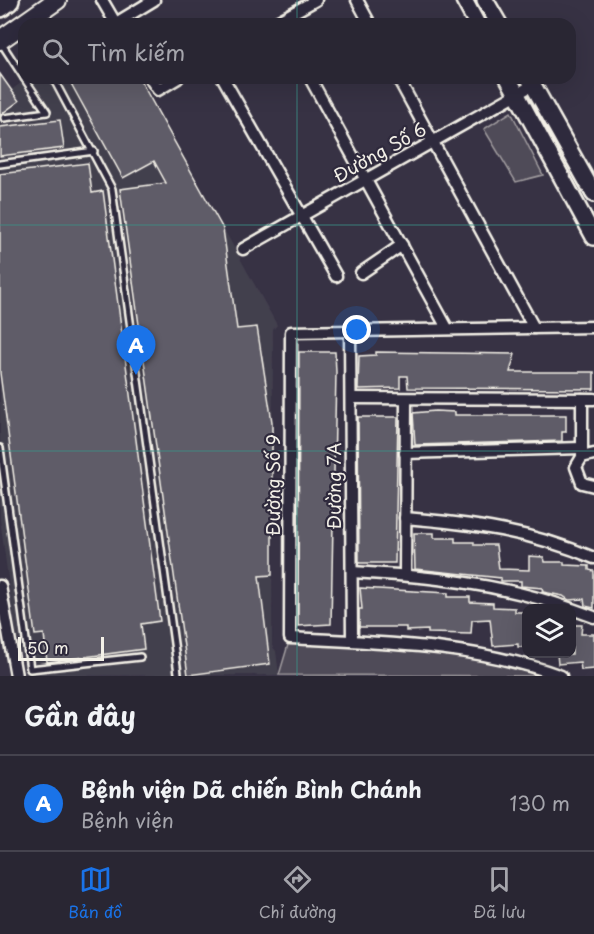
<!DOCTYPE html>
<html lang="vi">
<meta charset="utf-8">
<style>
:root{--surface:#292633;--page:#35323f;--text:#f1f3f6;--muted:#a5a5ac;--line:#45434e;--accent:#1a73e8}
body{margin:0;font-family:"Playpen Sans",sans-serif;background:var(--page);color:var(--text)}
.controls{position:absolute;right:18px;bottom:18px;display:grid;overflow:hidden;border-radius:12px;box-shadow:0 6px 24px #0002}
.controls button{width:54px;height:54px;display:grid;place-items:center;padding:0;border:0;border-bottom:2px solid var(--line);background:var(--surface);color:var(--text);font:30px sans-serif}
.scale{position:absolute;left:18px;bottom:15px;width:86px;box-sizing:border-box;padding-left:6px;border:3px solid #f4f1e8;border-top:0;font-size:16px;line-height:21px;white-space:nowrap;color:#f4f1e8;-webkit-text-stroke:4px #2f2a3d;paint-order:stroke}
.you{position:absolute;left:357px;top:330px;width:21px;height:21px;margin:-15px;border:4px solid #fff;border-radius:50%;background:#1a73e8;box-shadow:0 0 0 9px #1a73e833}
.badge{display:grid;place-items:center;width:39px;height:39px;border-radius:50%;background:var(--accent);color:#fff;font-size:20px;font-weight:700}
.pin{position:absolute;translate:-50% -50px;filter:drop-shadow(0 2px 3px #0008)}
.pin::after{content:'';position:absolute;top:32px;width:21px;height:18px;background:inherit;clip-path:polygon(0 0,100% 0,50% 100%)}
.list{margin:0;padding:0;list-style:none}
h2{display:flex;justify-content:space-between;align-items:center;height:78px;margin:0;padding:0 24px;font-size:26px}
h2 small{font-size:20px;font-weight:400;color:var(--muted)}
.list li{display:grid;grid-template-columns:39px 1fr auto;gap:18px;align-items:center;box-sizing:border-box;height:96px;padding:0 24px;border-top:2px solid var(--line)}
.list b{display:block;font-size:22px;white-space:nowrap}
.list p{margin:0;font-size:20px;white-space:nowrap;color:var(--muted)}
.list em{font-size:20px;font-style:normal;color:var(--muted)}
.icon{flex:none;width:33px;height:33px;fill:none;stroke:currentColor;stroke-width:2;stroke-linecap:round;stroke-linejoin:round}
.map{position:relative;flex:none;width:594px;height:676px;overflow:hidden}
.search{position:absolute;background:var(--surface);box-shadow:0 6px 24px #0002;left:18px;right:18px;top:18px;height:66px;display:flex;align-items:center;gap:15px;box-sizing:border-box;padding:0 21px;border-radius:18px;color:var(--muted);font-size:22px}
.sheet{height:174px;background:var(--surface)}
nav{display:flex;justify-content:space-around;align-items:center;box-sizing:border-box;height:84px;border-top:2px solid var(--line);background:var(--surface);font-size:16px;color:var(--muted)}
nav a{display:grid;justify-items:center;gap:3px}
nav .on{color:var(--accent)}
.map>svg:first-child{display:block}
</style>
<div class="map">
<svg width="594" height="676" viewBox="0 0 594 676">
<rect width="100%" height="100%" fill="#373244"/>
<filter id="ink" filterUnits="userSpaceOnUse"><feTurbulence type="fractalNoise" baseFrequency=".0167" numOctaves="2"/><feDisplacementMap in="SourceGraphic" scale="12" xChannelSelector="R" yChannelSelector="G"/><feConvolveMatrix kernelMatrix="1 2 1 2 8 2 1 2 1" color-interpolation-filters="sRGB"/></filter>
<g filter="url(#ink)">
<path fill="#433f4e" d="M28 78H140L277 325 273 330 272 646 276 651 279 675 25 676 14 622 0 519V98Z"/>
<g fill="#504b59" stroke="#a29ea0" stroke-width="1.5">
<path d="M511 112 543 175 516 182 484 129Z"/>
<path d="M290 638 418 644 561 676 279 675Z"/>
</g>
<g fill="#5f5c67" stroke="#f4f1e8" stroke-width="1.5">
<path d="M0 74 19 101 0 115Z"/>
<path d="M68 78H139L223 229 237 329 257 327 272 422V575L259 576 270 664 188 675 120 189 166 183 154 161 123 178Z"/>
<path d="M60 120 64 148 0 156V127Z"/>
<path d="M88 163 92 193 103 191 160 621 141 624 144 649 47 662 44 634 35 635 0 373V174Z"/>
<path d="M299 352H335L336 372 331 624 298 626Z"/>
<path d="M376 352 515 354 510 372H594V389L408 388 407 376H400V388L358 389 359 356 376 355Z"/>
<path d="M435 411 455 412V415H566V432H562V441L415 445 413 413Z"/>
<path d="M358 417H398L395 563H359Z"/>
<path d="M414 533H434V538H455V542H474V545H496L499 569 529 570V556L544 557 545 562H564V565L589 566V570L594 571V608L585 606 584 599 569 600 563 596 543 592 542 588 521 586V581H501V578L415 569Z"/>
<path d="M360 588 448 593V597H470V602L493 603V607L515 608V612H526V647H518V644L493 646 490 619 472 620 471 634 428 633V630L406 631V627H359V609H362Z"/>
<path d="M572 625H582L581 634H594V669L581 670 580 662 558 664 557 654H572Z"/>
</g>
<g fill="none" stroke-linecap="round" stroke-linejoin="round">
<g stroke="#f4f1e8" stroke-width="10">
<g id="lane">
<path d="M2 44 24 78"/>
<path d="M53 78 112 189 178 673"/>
<path d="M4 118 47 112 24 78"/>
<path d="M0 164 94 151"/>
<path d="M0 448 30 669 140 657"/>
</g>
</g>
<g stroke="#f4f1e8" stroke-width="15">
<g id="street">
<path d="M102 0 116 24"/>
<path d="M357 0 370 24"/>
<path d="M116 23 154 0"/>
<path d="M273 24 316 0"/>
<path d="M150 78 158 90 178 78"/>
<path d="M223 78 336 276"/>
<path d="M310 78 447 328"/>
<path d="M398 78 534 328"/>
<path d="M243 249 533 85"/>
<path d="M361 273 402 245"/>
<path d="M350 330 352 641"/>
<path d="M351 398 594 399"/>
<path d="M405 453 582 448"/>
<path d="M594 454 582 457 576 467 582 483 594 486"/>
<path d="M582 457V399"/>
<path d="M405 518C469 523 534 532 594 558"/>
<path d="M352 572C426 576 498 583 569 608"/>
<path d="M405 575 406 399"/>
<path d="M0 586 16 676"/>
<path d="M572 609 594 617"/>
<path d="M561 676C473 644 382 643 290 638L291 332 594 327"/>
</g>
</g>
<g stroke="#f4f1e8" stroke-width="20">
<g id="secondary">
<path d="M464 0 477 24"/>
<path d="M485 0 499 24"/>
<path d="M508 78 594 237"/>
<path d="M529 78 594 194"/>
</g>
</g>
<g stroke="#f4f1e8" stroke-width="22">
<path id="primary" d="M0 40 57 0"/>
</g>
<g stroke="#f4f1e8" stroke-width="26">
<path id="highway" d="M0 6 8 0"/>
</g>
<use href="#lane" stroke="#2f2a3d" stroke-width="5"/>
<use href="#street" stroke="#2f2a3d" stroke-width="10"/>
<use href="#secondary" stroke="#2f2a3d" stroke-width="15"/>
<use href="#primary" stroke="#2f2a3d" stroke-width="18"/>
<use href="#highway" stroke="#2f2a3d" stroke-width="21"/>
</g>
</g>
<path fill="none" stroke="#3d8f86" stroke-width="1.5" stroke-opacity="0.55" d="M297 0V24M297 78V676M0 225H594M0 451H594"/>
<g text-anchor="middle" stroke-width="4.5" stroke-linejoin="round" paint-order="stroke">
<g font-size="18" fill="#f4f1e8" stroke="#2f2a3d">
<text transform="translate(380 153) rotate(-29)" y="6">Đường Số 6</text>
<text transform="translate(274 485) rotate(-90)" y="6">Đường Số 9</text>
<text transform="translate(335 486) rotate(-90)" y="6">Đường 7A</text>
</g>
</g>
</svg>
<div class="controls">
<button><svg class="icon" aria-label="layers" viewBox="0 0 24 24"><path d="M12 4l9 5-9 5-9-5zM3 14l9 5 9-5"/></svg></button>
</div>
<div class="scale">50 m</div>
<div class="you"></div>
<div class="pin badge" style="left:136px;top:375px">A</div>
<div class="search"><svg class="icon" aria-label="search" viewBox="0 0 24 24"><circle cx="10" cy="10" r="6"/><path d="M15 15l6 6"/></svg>Tìm kiếm</div>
</div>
<section class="sheet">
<h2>Gần đây<small></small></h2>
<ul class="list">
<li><span class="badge">A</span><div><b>Bệnh viện Dã chiến Bình Chánh</b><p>Bệnh viện</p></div><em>130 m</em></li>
</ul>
</section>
<nav>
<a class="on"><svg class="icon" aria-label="map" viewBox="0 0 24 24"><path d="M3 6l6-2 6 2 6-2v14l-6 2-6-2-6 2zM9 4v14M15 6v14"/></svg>Bản đồ</a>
<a><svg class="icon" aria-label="directions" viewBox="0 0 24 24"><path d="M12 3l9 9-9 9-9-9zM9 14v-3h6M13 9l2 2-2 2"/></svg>Chỉ đường</a>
<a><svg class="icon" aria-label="saved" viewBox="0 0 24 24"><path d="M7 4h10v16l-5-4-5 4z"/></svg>Đã lưu</a>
</nav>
